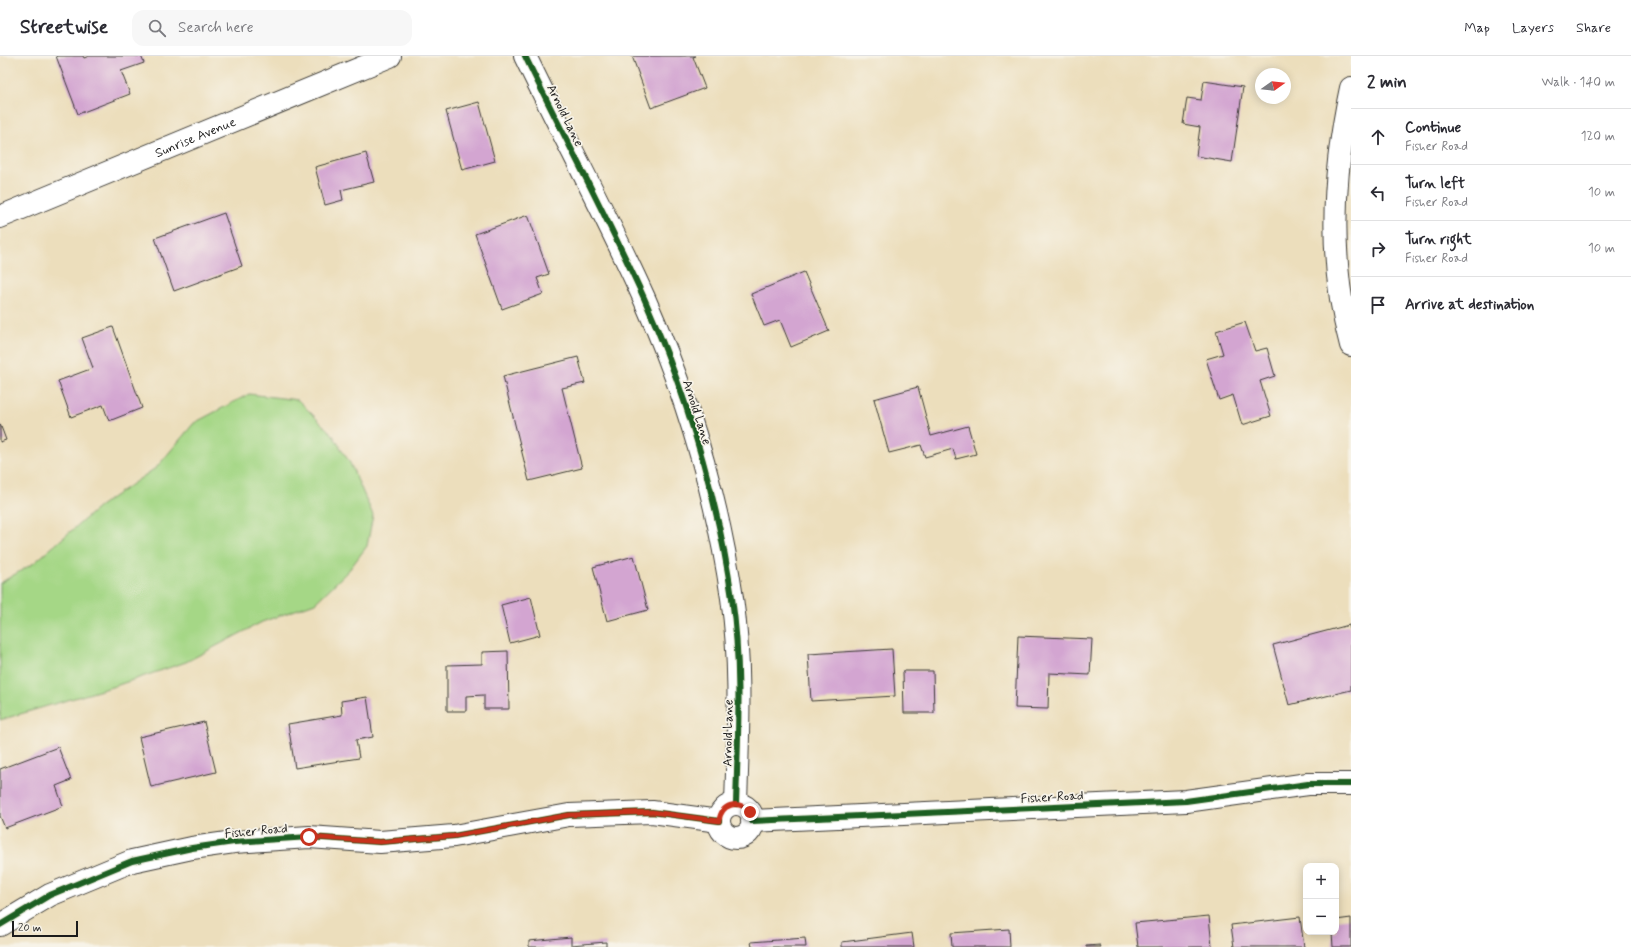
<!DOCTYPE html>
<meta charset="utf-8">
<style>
:root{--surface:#fff;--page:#f7f7f7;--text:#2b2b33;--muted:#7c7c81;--line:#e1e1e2}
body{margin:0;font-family:Mynerve,sans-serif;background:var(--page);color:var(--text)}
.controls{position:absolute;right:12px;bottom:12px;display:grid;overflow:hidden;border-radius:8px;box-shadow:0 2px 10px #0003}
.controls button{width:36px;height:36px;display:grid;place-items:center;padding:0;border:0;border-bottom:1px solid var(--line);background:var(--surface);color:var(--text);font:20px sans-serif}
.compass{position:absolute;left:1255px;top:12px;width:36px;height:36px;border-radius:50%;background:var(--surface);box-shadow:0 2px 10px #0003;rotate:75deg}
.scale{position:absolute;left:12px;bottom:10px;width:66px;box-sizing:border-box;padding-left:4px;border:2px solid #1c1c1c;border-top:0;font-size:11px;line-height:14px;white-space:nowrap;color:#1c1c1c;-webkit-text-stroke:3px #f7f3e8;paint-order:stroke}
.stop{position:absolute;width:12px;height:12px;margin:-9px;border:3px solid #c8321e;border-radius:50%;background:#fff}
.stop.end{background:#c8321e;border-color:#fff;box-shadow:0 1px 4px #0008}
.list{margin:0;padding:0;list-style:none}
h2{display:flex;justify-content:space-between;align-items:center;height:52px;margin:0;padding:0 16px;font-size:17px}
h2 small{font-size:13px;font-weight:400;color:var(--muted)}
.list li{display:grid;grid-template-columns:26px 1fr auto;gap:12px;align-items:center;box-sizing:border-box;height:56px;padding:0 16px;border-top:1px solid var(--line)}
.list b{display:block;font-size:15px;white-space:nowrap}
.list p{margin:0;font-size:13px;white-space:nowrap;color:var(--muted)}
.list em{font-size:13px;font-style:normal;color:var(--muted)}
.icon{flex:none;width:22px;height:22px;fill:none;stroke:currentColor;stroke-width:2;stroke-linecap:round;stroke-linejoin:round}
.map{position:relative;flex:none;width:1351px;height:891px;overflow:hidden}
header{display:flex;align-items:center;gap:24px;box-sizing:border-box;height:56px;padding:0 20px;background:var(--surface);border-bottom:1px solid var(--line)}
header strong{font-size:19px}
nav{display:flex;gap:22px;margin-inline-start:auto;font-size:14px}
.search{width:280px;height:36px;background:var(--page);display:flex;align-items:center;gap:10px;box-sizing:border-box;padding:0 14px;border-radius:12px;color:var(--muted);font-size:15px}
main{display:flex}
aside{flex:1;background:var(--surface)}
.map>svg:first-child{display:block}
</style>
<header>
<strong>Streetwise</strong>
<div class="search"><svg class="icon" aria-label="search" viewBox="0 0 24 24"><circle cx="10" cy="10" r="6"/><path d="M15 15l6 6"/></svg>Search here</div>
<nav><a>Map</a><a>Layers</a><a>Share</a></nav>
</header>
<main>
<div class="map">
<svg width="1351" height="891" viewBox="0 0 1351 891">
<rect width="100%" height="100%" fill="#f7f3e8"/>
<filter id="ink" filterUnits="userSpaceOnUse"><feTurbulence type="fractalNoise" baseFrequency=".025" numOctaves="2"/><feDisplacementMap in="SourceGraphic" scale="8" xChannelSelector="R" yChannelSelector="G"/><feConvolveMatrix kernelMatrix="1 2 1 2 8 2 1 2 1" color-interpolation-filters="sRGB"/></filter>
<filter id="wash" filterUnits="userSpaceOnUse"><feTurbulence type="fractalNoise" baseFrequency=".012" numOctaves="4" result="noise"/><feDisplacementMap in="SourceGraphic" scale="16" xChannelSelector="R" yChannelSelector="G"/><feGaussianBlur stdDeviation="0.9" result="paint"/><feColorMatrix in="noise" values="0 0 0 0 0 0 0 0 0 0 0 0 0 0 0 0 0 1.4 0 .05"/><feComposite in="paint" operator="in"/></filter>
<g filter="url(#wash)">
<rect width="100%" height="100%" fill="#ecdebc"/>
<path fill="#a5d786" stroke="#607a51" d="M249 338 298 344 332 378 350 407 373 459 367 490 349 514 315 547 262 566 186 606 115 630 0 664V527L34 507 100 450 157 411 194 367Z"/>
<g id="blocks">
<g fill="#d3a5d1">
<path d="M56 0H83L84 2 89 0H141L144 7 121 15 130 38 78 58Z"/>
<path d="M632 0H696L693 1 705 32 651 52Z"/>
<path d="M1204 25 1243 31 1232 106 1196 100 1200 71 1183 68 1187 42 1201 44Z"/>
<path d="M479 46 495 105 462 114 446 55Z"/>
<path d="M366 97 374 126 341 134 343 144 325 149 315 111Z"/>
<path d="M224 157 242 210 174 235 155 182Z"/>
<path d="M528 159 549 218 537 222 543 238 502 253 475 178Z"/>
<path d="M804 216 829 275 791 291 780 264 764 270 751 238Z"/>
<path d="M1245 266 1255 295 1267 292 1275 320 1260 325 1271 360 1242 369 1233 339 1219 344 1206 303 1223 298 1216 275Z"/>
<path d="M113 271 142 352 109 365 103 349 71 361 58 325 93 312 82 282Z"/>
<path d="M578 301 585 327 562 332 582 412 529 425 503 320Z"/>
<path d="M918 331 931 380 968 370 976 398 956 403 953 393 925 401 921 389 889 397 874 343Z"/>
<path d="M0 368 6 384 0 386Z"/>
<path d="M634 500 648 554 607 565 593 511Z"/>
<path d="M531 541 540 579 510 587 501 549Z"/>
<path d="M1349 569 1351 578V634L1289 649 1273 589Z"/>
<path d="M1018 580 1092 583 1090 619 1049 617 1048 653 1015 652Z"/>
<path d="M892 593 895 640 811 645 808 598Z"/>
<path d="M508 595 509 653H484V639L466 640V655H447V609L482 608V596Z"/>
<path d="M903 615H933L934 657H904Z"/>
<path d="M367 641 373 681 356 684 359 702 295 712 288 668 342 659 341 645Z"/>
<path d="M204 666 216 716 151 731 139 681Z"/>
<path d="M58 691 71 724 56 730 63 750 5 772 0 760V713Z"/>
<path d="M1209 860 1212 891H1138L1135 867Z"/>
<path d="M1300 861 1304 891H1234L1231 869Z"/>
<path d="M1351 862V891H1333L1332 876H1336V864Z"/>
<path d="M1009 873 1010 891H952L951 877Z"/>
<path d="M912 877 914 891H842V886Z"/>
<path d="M571 881V889L606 886V891H529V885Z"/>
<path d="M805 882 806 891H752L751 886Z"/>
<path d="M1100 889 1101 891H1086V890Z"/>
</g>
</g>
</g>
<g filter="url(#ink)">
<use href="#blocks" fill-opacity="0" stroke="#3b3934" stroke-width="1"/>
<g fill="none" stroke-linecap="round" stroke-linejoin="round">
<g stroke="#3b3934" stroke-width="24">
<g id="street">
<path d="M525 0C564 81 607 160 644 242 686 337 717 439 732 542 742 610 738 679 736 748"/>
<path d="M1351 32C1333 115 1328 206 1351 289"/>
<path id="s1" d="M0 161 390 0"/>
</g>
</g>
<g stroke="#3b3934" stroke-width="24">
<g id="secondary">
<circle cx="736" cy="765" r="17"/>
<path d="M752 765 1186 745 1308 728H1351"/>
<path d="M0 869 50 839 132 805 192 792 234 786 309 781 380 786 454 780 569 759 652 756 719 765"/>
</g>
</g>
<use href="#street" stroke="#fff" stroke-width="22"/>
<use href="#secondary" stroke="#fff" stroke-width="22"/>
<g stroke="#f7f3e8" stroke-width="8">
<g id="cycleway">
<path d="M525 0C564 81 607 160 644 242 686 337 717 439 732 542 742 610 738 679 736 748"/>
<path d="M752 765 1186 745 1308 728H1351"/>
<path d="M0 869 50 839 132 805 192 792 234 786 309 781 380 786 454 780 569 759 652 756 719 765"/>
</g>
</g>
<use href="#cycleway" stroke="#1b5e20" stroke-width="6"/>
</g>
</g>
<g fill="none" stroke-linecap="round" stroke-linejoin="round" filter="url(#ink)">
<path stroke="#c8321e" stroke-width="5" d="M309 781 380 786 454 780 569 759 652 756 719 765C721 748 738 743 750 756"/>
</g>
<g text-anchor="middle" stroke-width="3.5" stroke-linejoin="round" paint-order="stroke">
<g font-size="13" fill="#1c1c1c" stroke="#f7f3e8">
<text transform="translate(566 59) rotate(64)" y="5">Arnold Lane</text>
<text dy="5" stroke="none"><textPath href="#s1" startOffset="211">Sunrise Avenue</textPath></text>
<text transform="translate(698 356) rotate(72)" y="5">Arnold Lane</text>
<text transform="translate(727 677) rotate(-89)" y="5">Arnold Lane</text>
<text transform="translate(1052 740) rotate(-3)" y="5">Fisher Road</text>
<text transform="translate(256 774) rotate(-5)" y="5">Fisher Road</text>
</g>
</g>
</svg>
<div class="controls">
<button>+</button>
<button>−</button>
</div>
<svg class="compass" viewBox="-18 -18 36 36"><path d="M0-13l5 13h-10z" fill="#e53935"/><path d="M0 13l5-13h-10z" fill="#7c7c81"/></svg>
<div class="scale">20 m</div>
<div class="stop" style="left:309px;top:781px"></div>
<div class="stop end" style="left:750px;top:756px"></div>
</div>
<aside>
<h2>2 min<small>Walk · 140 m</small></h2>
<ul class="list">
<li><svg class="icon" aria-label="ahead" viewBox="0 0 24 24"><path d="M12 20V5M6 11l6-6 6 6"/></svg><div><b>Continue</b><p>Fisher Road</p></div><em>120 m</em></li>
<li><svg class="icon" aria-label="left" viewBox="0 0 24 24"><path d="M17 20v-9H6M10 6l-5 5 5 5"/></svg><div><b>Turn left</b><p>Fisher Road</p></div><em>10 m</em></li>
<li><svg class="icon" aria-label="right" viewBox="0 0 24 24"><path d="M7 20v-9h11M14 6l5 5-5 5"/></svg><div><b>Turn right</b><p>Fisher Road</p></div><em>10 m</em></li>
<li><svg class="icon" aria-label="arrive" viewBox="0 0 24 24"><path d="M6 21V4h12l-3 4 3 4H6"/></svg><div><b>Arrive at destination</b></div></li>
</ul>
</aside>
</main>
